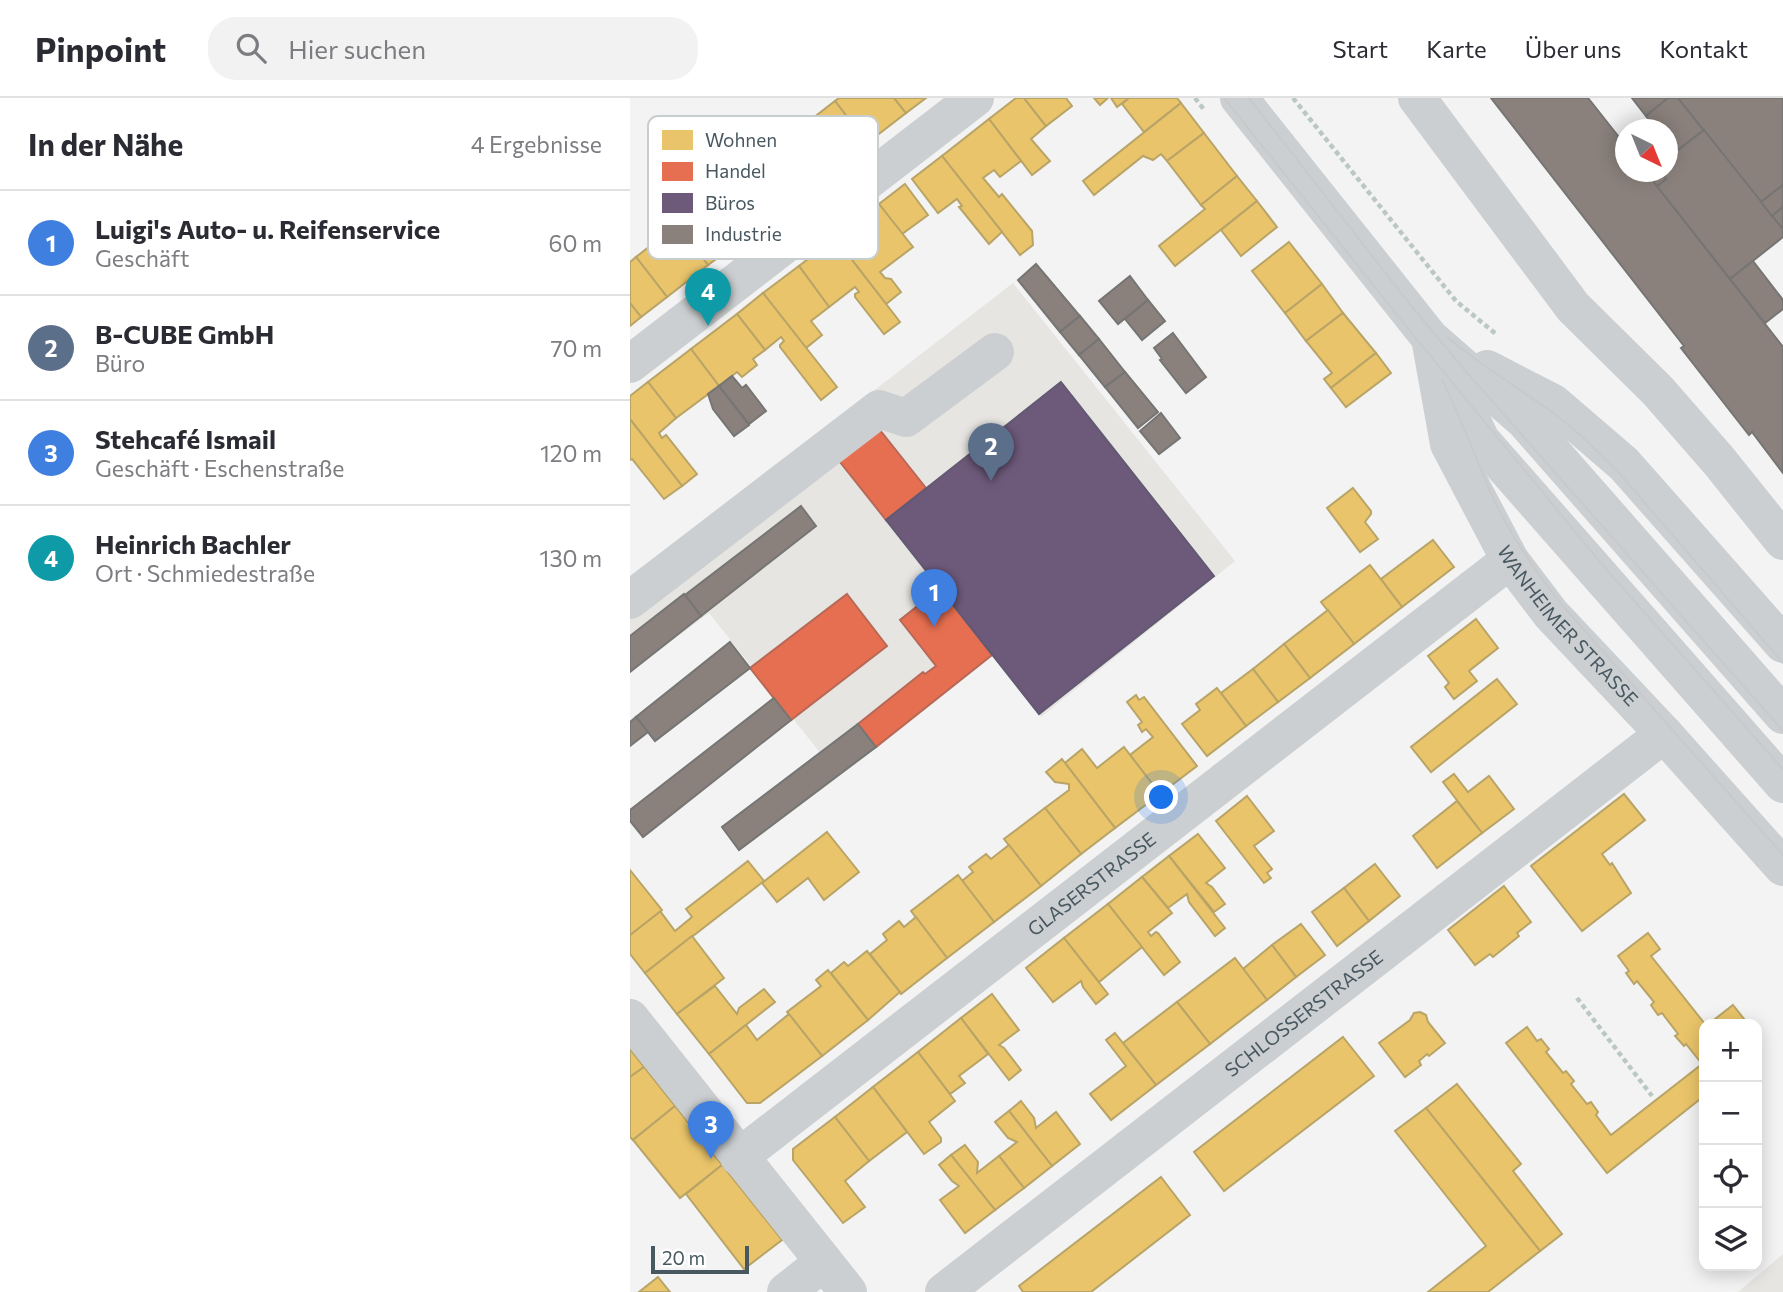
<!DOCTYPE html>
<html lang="de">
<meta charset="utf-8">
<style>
:root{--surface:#fff;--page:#f2f2f3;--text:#2b2b33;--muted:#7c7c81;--line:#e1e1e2;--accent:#848e93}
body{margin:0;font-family:Commissioner,sans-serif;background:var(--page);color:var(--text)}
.controls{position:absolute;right:21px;bottom:21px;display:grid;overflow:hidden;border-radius:14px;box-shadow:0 4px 18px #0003}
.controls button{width:63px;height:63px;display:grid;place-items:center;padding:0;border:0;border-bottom:2px solid var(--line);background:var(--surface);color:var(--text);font:35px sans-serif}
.compass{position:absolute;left:985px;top:21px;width:63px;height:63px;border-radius:50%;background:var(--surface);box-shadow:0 4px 18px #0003;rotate:137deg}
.scale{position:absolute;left:21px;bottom:18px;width:98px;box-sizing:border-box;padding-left:7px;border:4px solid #485860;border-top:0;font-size:19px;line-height:24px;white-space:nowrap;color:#485860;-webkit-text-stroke:5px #fff;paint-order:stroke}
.you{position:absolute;left:532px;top:700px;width:24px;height:24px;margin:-18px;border:5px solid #fff;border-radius:50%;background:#1a73e8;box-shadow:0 0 0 10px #1a73e833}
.badge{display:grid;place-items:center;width:46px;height:46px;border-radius:50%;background:var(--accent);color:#fff;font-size:23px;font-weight:700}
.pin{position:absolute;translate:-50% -58px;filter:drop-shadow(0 2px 4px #0008)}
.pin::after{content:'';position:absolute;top:37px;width:24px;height:21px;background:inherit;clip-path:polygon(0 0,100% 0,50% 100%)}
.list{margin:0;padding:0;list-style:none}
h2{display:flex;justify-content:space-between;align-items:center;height:91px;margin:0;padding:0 28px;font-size:30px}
h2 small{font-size:23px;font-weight:400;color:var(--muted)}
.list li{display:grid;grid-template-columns:46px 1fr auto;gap:21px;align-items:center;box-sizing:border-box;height:105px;padding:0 28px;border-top:2px solid var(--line)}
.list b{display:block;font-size:26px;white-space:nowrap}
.list p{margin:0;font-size:23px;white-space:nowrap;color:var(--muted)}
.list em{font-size:23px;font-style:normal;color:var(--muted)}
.icon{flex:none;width:38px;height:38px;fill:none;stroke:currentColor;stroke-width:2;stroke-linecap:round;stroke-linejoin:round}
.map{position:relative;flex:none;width:1153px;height:1194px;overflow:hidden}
header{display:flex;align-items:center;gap:42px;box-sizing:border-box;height:98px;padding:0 35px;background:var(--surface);border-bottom:2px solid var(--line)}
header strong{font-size:33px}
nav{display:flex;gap:38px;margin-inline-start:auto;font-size:24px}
.search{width:490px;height:63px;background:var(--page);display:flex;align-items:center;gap:18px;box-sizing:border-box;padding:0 24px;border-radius:28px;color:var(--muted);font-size:26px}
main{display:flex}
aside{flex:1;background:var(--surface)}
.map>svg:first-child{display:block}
</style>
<header>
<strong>Pinpoint</strong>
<div class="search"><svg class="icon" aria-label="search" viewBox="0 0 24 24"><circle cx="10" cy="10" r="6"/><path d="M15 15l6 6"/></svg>Hier suchen</div>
<nav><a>Start</a><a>Karte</a><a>Über uns</a><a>Kontakt</a></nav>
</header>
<main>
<aside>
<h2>In der Nähe<small>4 Ergebnisse</small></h2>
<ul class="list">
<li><span class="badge" style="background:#3f7fe0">1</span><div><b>Luigi's Auto- u. Reifenservice</b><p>Geschäft</p></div><em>60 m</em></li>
<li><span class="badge" style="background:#5c6f8a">2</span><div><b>B-CUBE GmbH</b><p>Büro</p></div><em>70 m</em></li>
<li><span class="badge" style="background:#3f7fe0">3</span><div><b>Stehcafé Ismail</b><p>Geschäft · Eschenstraße</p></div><em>120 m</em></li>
<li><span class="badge" style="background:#0f9aa8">4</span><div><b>Heinrich Bachler</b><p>Ort · Schmiedestraße</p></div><em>130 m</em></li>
</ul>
</aside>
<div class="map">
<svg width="1153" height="1194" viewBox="0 0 1153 1194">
<rect width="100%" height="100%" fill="#f3f3f3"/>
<g fill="#e6e5e2">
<path d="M383 185 605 463 411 619 362 557 207 676 79 515 0 574V481Z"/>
<path d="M1153 1156V1194H1108Z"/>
</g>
<g fill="#e9c46a" stroke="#b9a467" stroke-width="2">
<path d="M209 0H264L276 15 237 45 205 3Z"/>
<path d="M264 0H296L276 15Z"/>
<path d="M386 0H394L416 28 401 41 420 63 402 77 359 21Z"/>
<path d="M394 0H436L442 8 416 28Z"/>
<path d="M464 0H478L470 7Z"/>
<path d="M481 0H499L487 9Z"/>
<path d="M499 0H547L551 5 514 34 492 6Z"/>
<path d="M205 3 237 45 175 93 142 52Z"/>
<path d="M551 5 574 35 537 63 531 56 523 62 513 58 464 97 453 83Z"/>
<path d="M359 21 391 63 370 79 364 72 353 80 369 99 372 96 402 133 403 147 390 157 312 58Z"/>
<path d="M574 35 607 78 571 107 537 63Z"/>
<path d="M312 58 372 134 359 146 329 109 332 108 327 101 308 115 282 81Z"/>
<path d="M607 78 627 103 545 168 529 148 575 111 571 107Z"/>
<path d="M275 86 298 117 272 136 249 106Z"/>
<path d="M85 97 117 138 78 167 47 127Z"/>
<path d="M627 103 647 129 611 158 591 132Z"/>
<path d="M249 106 283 149 250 174 255 180 261 181 271 194 256 206 205 140Z"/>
<path d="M47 127 78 167 37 199 6 159Z"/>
<path d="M205 140 270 224 254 236 225 199V196L229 194 225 189 199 209 169 168Z"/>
<path d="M659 144 692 186 655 215 622 173Z"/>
<path d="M6 159 37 199 11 219 0 205V164Z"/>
<path d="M169 168 199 209 181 223 192 237 176 250 133 195Z"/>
<path d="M692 186 713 215 676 243 655 215Z"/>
<path d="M133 195 207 289 191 302 150 249V247L154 243 151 239 135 252 107 216Z"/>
<path d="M0 205 11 219 0 228Z"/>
<path d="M713 215 746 255 701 290 694 281 702 275 676 243Z"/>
<path d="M107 216 135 252 123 261 127 267 112 279 107 274 89 288 61 251Z"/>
<path d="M61 251 89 288 46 320 18 284Z"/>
<path d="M746 255 761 275 716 309 701 290Z"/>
<path d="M18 284 46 320 29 335 32 340 36 337 67 376 52 388 0 321V298Z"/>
<path d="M0 321 52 388 34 401 2 361 0 362Z"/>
<path d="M723 390 741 413V416L735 424 748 441 730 454 697 410Z"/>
<path d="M803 442 824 469 772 509 751 481Z"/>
<path d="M740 467 772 509 724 546 691 504Z"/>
<path d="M698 512 724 546 680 580 654 546Z"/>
<path d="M846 521 868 550 839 573 847 583 824 601 815 589 819 585 798 558Z"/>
<path d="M654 546 680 580 648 604 623 571Z"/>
<path d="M623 571 648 604 616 628 591 595Z"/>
<path d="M867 581 887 606 801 674 781 649Z"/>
<path d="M587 590 616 628 577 658 552 626 570 612 566 606Z"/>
<path d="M506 597 509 602 514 599 567 668 530 696 500 657 523 639 516 631 512 634 508 627 512 624 497 604Z"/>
<path d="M494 649 530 696 485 730 435 665 452 651 467 670Z"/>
<path d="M432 661 485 730 451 756 415 710 439 692V686L425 684 416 674Z"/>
<path d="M824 676 838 694 859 678 884 711 852 735 813 684Z"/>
<path d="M994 696 1015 722 972 756 980 767 982 765 1001 795 952 833 901 768Z"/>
<path d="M617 698 644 733 624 748 642 771 637 775 641 780 634 785 586 723Z"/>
<path d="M827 703 852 735 807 770 783 738Z"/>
<path d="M415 710 451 756 411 788 374 741Z"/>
<path d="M197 734 229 774 194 802 178 780 147 804 132 785Z"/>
<path d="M568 736 595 770 576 785 582 789 595 806 584 814 539 758Z"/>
<path d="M379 747 411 788 364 824 332 783 343 774 339 769 356 756 361 761Z"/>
<path d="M539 758 595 830 585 838 559 804 557 796 538 810 512 779Z"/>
<path d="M118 763 134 783 15 875 0 856V837L30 813 45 833 62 819 56 811Z"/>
<path d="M745 766 770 798 739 823 714 790Z"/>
<path d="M0 772 32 812 0 837Z"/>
<path d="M328 777 364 824 317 860 281 813Z"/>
<path d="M512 779 542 815 518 834 521 838 526 834 528 835 550 864 534 877 478 806Z"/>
<path d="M874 788 901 824 887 835 889 838 863 859 860 856 845 867 818 832Z"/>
<path d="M714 790 739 823 707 848 682 814Z"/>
<path d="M478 806 512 849 469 884 434 840Z"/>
<path d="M286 819 317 860 271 896 240 856 257 842 253 836 269 823 274 829Z"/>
<path d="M671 826 695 857 666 879 642 847Z"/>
<path d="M1018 835 1030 851 1021 858 1075 926 1074 998 977 1075 876 945 897 929 907 943 911 941 919 951 916 954 933 975 936 973 944 983 941 986 957 1006 961 1004 968 1014 966 1017 981 1037 1072 966 1056 946 1054 948 1045 938 1048 936 1032 915 1028 917 1021 907 1024 904 1007 883 1004 886 996 875 999 873 988 858Z"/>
<path d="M62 838 94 880 47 916 15 875Z"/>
<path d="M434 840 478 896 466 906 453 889 451 883 423 904 396 870Z"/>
<path d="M642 847 666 879 637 902 613 871Z"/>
<path d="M237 853 270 894 238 922 201 875 214 864 218 868Z"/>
<path d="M605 860 637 902 580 946 547 904Z"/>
<path d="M198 872 238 922 192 958 157 914 191 888 186 882Z"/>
<path d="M85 888 107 916 109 910 134 891 145 904 79 956 47 916Z"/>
<path d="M362 896 389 932 369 947 374 950 391 972 379 982 331 920Z"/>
<path d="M547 904 580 946 526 987 493 945Z"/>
<path d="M1103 907 1118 926H1088L1085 921Z"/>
<path d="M790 914 796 917 798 924 815 945 799 958 797 956 789 963 791 967 775 979 749 945 780 922 784 915Z"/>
<path d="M159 916 192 958 130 1005H117L79 956 116 927 127 942Z"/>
<path d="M331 920 358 956 329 978 335 985 320 996 288 954Z"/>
<path d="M485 935 526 987 481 1022 460 996 496 968 476 942Z"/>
<path d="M713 939 744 978 594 1093 564 1054Z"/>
<path d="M0 951 14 969 0 979Z"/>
<path d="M288 954 325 1003 299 1024 311 1040V1044L294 1056 243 989Z"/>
<path d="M14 969 45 1008 3 1042 0 1039V979Z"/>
<path d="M827 986 891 1066 883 1073 932 1136 910 1153 796 1010Z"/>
<path d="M243 989 277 1034 239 1063 205 1019Z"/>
<path d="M391 1003 404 1020 406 1030 426 1014 450 1046 422 1068 379 1013Z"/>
<path d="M45 1008 92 1067 50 1100 3 1042Z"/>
<path d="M796 1010 910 1153 858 1194H798L856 1148 765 1033Z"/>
<path d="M379 1013 422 1068 394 1090 369 1058 387 1044 378 1040 365 1024Z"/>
<path d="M205 1019 239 1063 215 1083 235 1109 213 1125 163 1062V1051Z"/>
<path d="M335 1047 348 1064 347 1075 369 1058 394 1090 365 1112 321 1057Z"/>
<path d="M321 1057 365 1112 335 1135 310 1102 329 1088 322 1083 309 1067Z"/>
<path d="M92 1067 152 1142 114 1171 56 1096Z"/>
<path d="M531 1079 560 1117 461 1194H393L389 1188Z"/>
<path d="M28 1179 40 1194H9Z"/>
</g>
<g fill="#e76f51" stroke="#b76856" stroke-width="2">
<path d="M246 327 296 390 256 422 206 359Z"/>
<path d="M310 490 362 557 246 649 228 626 293 574 295 576 306 568 270 522Z"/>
<path d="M217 496 257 548 161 622 120 570Z"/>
</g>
<path fill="#6d597a" stroke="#625972" stroke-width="2" d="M431 284 584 478 409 616 256 422Z"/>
<g fill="#8a817c" stroke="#767574" stroke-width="2">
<path d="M861 0H958L996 48V74H1016L1100 181 1153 249V375L1122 334 1119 337 1051 250 1054 248Z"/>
<path d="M1002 0H1038L1016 18Z"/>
<path d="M1038 0H1048L1074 32 1045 54 1038 45V32H1027L1016 18Z"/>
<path d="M1048 0H1153V87L1131 104Z"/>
<path d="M1074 32 1153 131V139L1100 181 1027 88 1036 81 1030 74H1038V60Z"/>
<path d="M1020 74H1030L1036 81 1027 88 1018 76Z"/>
<path d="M1153 87V109L1142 118 1131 104Z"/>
<path d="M1153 109V131L1142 118Z"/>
<path d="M1123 163 1153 202V211L1135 225 1100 181Z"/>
<path d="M406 166 450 218 430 234 388 182Z"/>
<path d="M500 178 518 202 488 226 469 203Z"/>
<path d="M518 202 535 223 512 242 495 221Z"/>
<path d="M450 218 469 241 449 257 430 234Z"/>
<path d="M543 235 576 279 556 295 530 262 532 261 524 250Z"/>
<path d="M469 241 495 274 475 289 449 257Z"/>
<path d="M495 274 528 314 508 330 475 289Z"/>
<path d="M102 278 112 290 116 287 136 313 119 326 89 288Z"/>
<path d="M89 288 119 327 104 338 83 311 78 296Z"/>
<path d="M531 315 550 340 529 356 510 333Z"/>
<path d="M171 408 186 428 71 518 55 497Z"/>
<path d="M54 496 71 518 0 574V538Z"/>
<path d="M100 544 120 570 25 643 6 619Z"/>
<path d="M144 600 161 622 13 739 0 723V712Z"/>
<path d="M6 619 18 634 0 648V624Z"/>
<path d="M228 626 246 649 109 752 92 729Z"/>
</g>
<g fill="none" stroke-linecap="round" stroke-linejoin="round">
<g stroke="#bac8c2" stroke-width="4.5" stroke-dasharray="5 3.5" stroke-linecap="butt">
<path d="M565 0 575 13"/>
<path d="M663 0 826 203 866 236"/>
<path d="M947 900 1022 998"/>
</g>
<g stroke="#cccfd1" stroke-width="38">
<path d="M609 0 800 240 895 323 1153 617"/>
<path d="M787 0 943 209 1028 293 1089 363 1153 443"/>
<path id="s1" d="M800 240 819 346 880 462 921 516 1034 636 1153 769"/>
<path d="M0 266 345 0"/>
<path d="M857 271 923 305 994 366 1153 546"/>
<path d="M819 276 851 342 1153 686"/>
<path d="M0 502 249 311 276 320 365 254"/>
<path d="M0 920 218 1194"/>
<path id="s2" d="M109 1059 880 462"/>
<path d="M156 1194 194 1164"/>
<path id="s3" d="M314 1194 1034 636"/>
</g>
<g stroke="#c8c9cb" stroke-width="2">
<path d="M594 0 784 238 975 470 1153 671"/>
<path d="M619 0 778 204 833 270 1153 633"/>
<path d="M817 239C850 267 887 289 922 314 947 332 968 354 990 376L1153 565"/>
<path d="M812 282C832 321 846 362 864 402 882 440 906 474 932 507L1153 757"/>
</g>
</g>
<g text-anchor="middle" stroke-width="7" stroke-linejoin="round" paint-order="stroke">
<g font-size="19" fill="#485860" stroke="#fff">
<text dy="7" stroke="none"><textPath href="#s1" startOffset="326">WANHEIMER STRASSE</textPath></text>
<text dy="7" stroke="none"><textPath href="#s2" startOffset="446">GLASERSTRASSE</textPath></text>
<text dy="7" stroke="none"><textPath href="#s3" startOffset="455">SCHLOSSERSTRASSE</textPath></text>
</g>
</g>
<rect x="18" y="18" width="230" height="143" rx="10" fill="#fff" stroke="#c8cdcf" stroke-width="2"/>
<rect x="32" y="32" width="31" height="20" fill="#e9c46a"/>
<rect x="32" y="64" width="31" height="19" fill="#e76f51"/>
<rect x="32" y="95" width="31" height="20" fill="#6d597a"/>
<rect x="32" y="127" width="31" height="19" fill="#8a817c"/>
<g font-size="19" fill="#485860">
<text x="75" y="49">Wohnen</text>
<text x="75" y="80">Handel</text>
<text x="75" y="112">Büros</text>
<text x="75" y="143">Industrie</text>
</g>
</svg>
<div class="controls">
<button>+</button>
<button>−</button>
<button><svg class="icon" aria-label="locate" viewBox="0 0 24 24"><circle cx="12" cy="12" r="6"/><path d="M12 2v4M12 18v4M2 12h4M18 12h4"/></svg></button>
<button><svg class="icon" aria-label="layers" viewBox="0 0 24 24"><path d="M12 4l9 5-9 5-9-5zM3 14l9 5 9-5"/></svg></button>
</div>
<svg class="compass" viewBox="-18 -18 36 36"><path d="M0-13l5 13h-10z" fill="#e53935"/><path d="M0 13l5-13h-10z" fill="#7c7c81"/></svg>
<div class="scale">20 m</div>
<div class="you"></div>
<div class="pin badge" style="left:304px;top:529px;background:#3f7fe0">1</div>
<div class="pin badge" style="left:361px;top:383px;background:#5c6f8a">2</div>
<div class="pin badge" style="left:81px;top:1061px;background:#3f7fe0">3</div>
<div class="pin badge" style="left:78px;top:228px;background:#0f9aa8">4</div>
</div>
</main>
